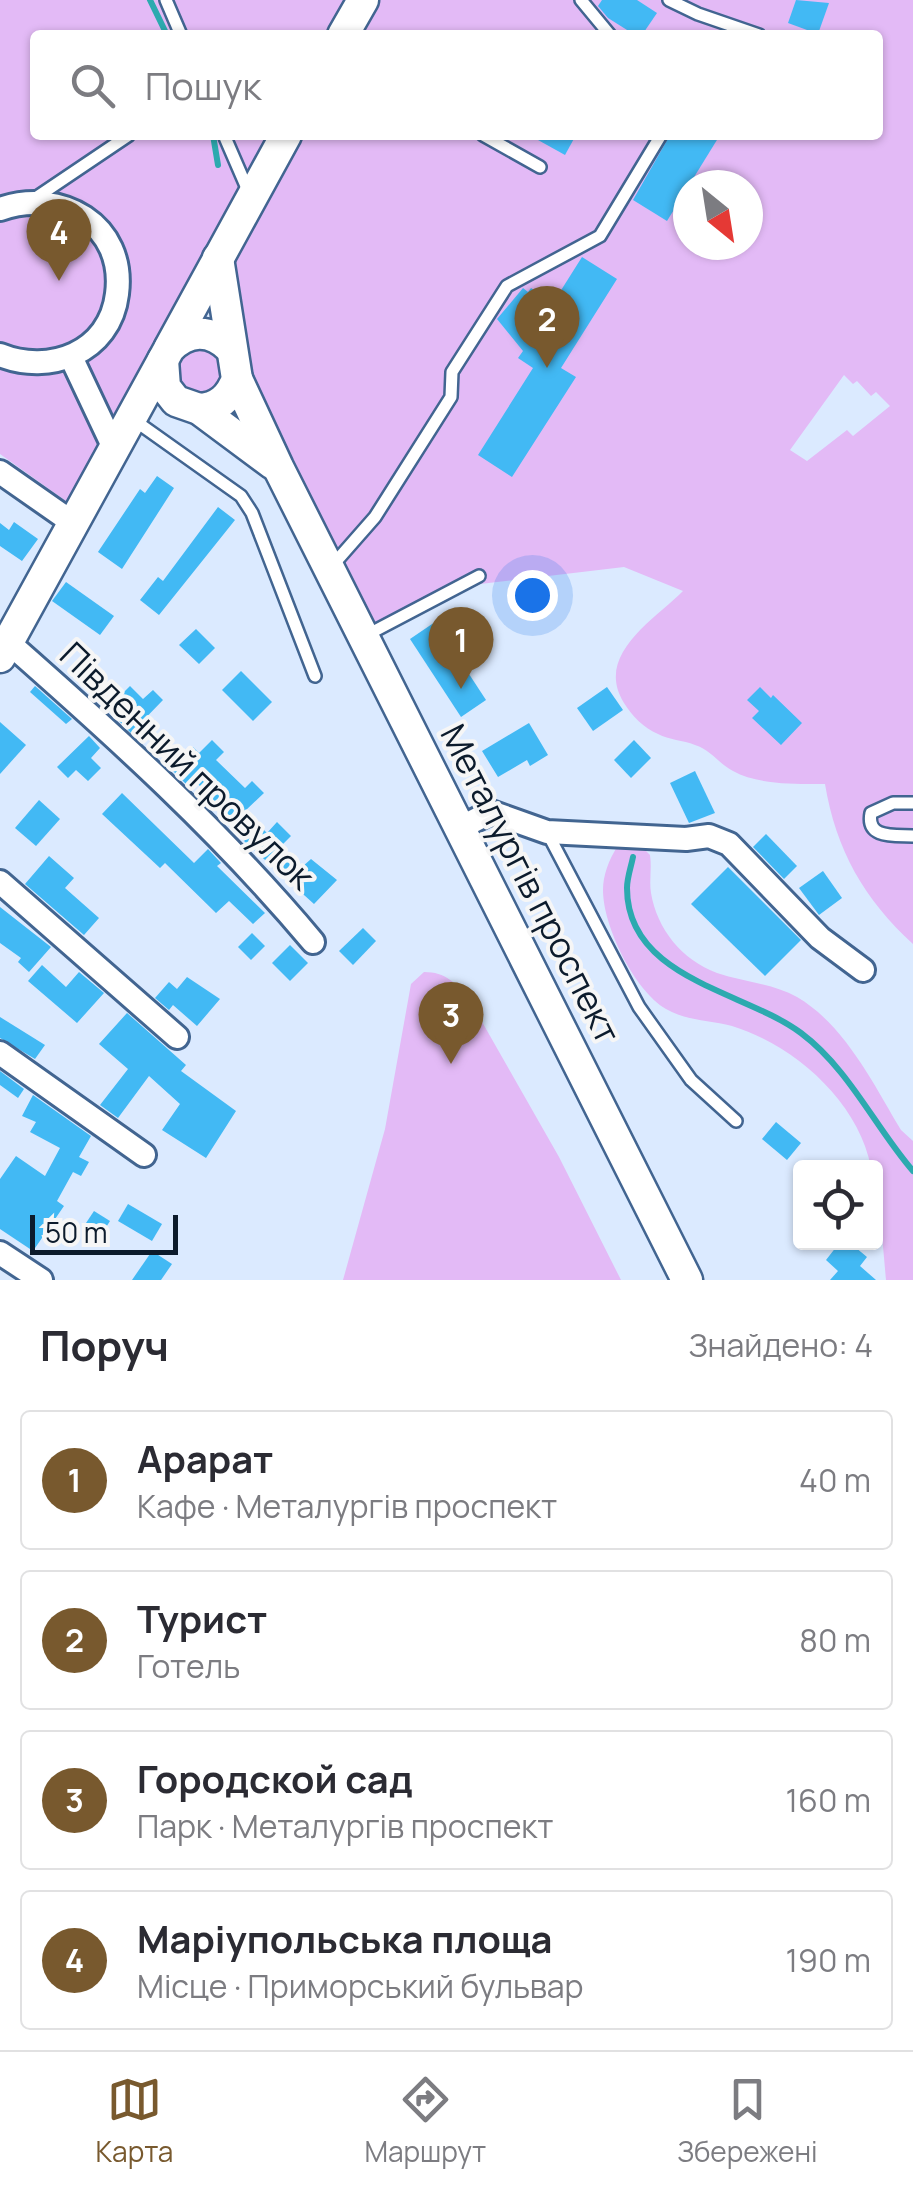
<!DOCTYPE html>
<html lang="uk">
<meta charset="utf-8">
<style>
:root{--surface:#fff;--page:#f2f2f3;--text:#2b2b33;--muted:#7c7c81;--line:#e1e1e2;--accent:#78592e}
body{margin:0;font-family:Manrope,sans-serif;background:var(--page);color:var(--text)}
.controls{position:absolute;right:30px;bottom:30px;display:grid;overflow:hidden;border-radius:10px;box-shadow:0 2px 8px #0004}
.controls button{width:90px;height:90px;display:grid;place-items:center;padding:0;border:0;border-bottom:2px solid var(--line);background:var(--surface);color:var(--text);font:50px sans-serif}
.compass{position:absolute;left:673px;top:170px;width:90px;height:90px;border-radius:50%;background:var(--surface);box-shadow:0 2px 8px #0004;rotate:150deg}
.scale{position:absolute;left:30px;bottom:25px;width:148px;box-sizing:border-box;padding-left:10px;border:5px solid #0c1b2c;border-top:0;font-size:28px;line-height:35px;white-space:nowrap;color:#0c1b2c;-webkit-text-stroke:8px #f6f6f6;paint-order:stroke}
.you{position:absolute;left:532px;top:595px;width:35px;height:35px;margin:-25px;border:8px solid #fff;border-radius:50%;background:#1a73e8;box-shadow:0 0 0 15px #1a73e833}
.badge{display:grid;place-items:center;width:65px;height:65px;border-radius:50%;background:var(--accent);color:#fff;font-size:32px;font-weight:700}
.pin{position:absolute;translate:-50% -82px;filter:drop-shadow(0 2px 5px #0008)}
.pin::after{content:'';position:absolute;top:52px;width:35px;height:30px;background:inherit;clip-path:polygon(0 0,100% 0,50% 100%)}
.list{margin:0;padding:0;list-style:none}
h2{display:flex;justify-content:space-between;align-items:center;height:130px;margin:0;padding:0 40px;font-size:42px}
h2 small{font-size:32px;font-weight:400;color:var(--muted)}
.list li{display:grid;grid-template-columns:65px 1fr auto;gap:30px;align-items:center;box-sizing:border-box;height:140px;margin:0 20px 20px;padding:0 20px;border:2px solid var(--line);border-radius:10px}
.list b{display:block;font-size:38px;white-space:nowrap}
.list p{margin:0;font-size:32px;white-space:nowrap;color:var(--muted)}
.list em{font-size:32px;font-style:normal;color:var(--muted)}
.icon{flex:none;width:55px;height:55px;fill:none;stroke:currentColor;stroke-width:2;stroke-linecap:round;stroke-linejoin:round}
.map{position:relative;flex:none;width:913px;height:1280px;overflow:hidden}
.search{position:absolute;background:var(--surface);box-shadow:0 2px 8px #0004;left:30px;right:30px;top:30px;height:110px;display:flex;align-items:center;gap:25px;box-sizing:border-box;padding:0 35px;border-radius:10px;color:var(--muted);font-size:38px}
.sheet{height:770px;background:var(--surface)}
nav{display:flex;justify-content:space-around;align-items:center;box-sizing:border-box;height:140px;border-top:2px solid var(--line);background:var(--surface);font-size:28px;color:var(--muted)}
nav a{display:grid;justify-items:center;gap:5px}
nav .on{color:var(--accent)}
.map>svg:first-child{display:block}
</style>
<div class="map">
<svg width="913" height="1280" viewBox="0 0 913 1280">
<rect width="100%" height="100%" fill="#dbeaff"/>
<g fill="#e3baf6" fill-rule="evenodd">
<path d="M0 0H350L330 35H35V135H273L70 504 0 454Z"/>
<path d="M377 0H913V944C864 899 836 850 825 784 797 784 758 785 733 771 719 764 711 750 695 745 683 740 669 740 658 734 644 728 632 716 624 703 594 655 654 620 683 591L624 567 480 584 374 638 246 378 227 262 300 135H878V35H357ZM688 185H748V245H688ZM844 375 853 384 857 381 871 396 876 392 890 406 853 436 847 430 807 461 790 450Z"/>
<circle cx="199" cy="371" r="22"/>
<path d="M629 844 642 847 650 855C652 868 649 881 651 893 657 929 682 960 717 973 743 982 772 983 797 997 845 1025 874 1085 901 1130L913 1141V1280H886L876 1168 871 1167C858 1101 794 1045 732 1026 710 1020 687 1021 666 1009 634 990 603 926 603 890 603 875 609 860 617 847Z"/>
<path d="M424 972C446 972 455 983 469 999L559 1157 621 1280H343L385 1129 411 984Z"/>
</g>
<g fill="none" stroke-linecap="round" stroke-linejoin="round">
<g stroke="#2caaaf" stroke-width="6">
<path d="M150 0 167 35"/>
<path d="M213 135 218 165"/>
<path d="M633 857C631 867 627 878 627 888 627 979 745 991 801 1033 849 1069 875 1127 913 1171"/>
</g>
</g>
<g fill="#42b9f4">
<path d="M602 0H637L657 13 642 35H635L608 18 598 6Z"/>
<path d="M796 0 829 3 818 34 788 23Z"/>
<path d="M529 135H576L565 155Z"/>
<path d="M670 135H720L667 221 633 200Z"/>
<path d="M582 257 617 279 561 368 576 377 512 477 478 455 533 368 518 358 523 351 497 319 523 288 528 292 531 288 553 303Z"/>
<path d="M157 476 174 488 122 569 98 552 140 489 145 493Z"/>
<path d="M218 507 235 520 159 615 140 600 158 577 163 581Z"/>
<path d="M14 522 38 539 22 561 0 546V523L9 530Z"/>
<path d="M66 582 114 616 100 635 52 601Z"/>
<path d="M435 622 486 700 461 717 410 639Z"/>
<path d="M196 629 215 648 199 664 179 645Z"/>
<path d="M241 671 272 702 253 721 222 690Z"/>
<path d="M35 686 72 719 66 724 30 692Z"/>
<path d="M130 686 143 699 153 690 163 700 131 733 107 709Z"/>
<path d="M607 687 623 710 593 731 577 708Z"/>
<path d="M760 687 771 698 773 695 802 723 781 745 752 718 759 711 747 700Z"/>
<path d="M0 722 26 745 0 774Z"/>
<path d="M529 723 548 755 530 766 527 760 498 777 482 751Z"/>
<path d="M89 736 100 748 91 758 101 768 88 781 76 770 68 778 57 767Z"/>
<path d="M212 740 224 752 216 760 245 788 252 781 264 793 245 811 267 833 277 822 291 836 281 846 302 867 311 859 337 880 314 904 244 841 249 836 195 781 189 787 171 769 193 747 199 753Z"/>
<path d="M634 740 651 758 631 778 614 760Z"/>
<path d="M695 771 715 813 689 823 670 783Z"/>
<path d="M122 793 194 863 208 849 221 863 217 866 265 913 253 924 229 901 216 913 165 863 160 868 102 814Z"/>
<path d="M39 800 60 819 36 846 15 828Z"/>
<path d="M766 834 797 866 784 879 753 847Z"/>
<path d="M49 856 74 878 65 888 99 918 84 935 25 884Z"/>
<path d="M728 867 801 940 765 976 691 904Z"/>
<path d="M823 871 842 898 819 915 799 888Z"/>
<path d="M0 907 51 947 29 972 18 962 21 958 0 943Z"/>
<path d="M363 928 376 941 353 965 339 951Z"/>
<path d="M252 933 265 946 251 960 238 947Z"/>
<path d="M290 945 308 963 290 981 272 963Z"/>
<path d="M42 965 66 987 79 972 104 993 77 1023 28 981Z"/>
<path d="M187 977 220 999 197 1026 173 1005 169 1010 155 998 169 982 177 989Z"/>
<path d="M127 1013 186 1065 181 1071 236 1111 206 1158 162 1130 180 1104 149 1076 118 1118 100 1105 128 1069 99 1044Z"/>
<path d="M0 1017 45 1045 35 1059 0 1038Z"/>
<path d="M0 1071 24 1089 18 1098 0 1085Z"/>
<path d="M33 1095 91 1136 79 1157 89 1162 81 1176 73 1172 57 1201 64 1206 33 1251 0 1229V1179L16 1156 45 1176 60 1148 30 1132 36 1122 22 1116Z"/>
<path d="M776 1122 801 1143 787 1160 762 1139Z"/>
<path d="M128 1204 162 1224 152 1241 118 1221Z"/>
<path d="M94 1211 110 1221 100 1237 84 1226Z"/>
<path d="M840 1242H849L867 1257 860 1266 876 1280H830L838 1271 826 1260Z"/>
<path d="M152 1251 172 1264 161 1280H132Z"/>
</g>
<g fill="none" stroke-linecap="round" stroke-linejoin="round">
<g stroke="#426591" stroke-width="16">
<g id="service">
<path d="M166 0 181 35"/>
<path d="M581 0 610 35"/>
<path d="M669 0 698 14 759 35"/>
<path d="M224 135 250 195"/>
<path d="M483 135 540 167"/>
<path d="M34 199 129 135"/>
<path d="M134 420 241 496 252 513 315 676"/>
<path d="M332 566 375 517 451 397 452 372 507 286 600 236 661 135"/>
<path d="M363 637 479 576"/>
<path d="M913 803H893L871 813C866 839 894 835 913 836"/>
<path d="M548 834 639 1007 691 1080 736 1121"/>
</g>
</g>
<g stroke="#426591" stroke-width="28">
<g id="minor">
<path d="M0 209C60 188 126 224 117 294 110 353 49 375 0 355"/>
<path d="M71 357 114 448"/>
<path d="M0 472 73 523"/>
<path d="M8 642C116 737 221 832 313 942"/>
<path d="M460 828 491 812 547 832 686 839 709 836 729 844 820 938 863 970"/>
<path d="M0 882 177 1037"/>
<path d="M0 1053 144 1155"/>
<path d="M0 1253 41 1280"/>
</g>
</g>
<g stroke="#426591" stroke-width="35">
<g id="tertiary">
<path d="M343 35 363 0"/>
<path d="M170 347 286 135"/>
<path d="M163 360 165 387 176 401 199 409 273 464"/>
<path d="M237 379 278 467 687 1280"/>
<path d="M199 409C219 408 230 397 237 379L218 258"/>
<path d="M0 657 169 349C188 329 211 329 230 348"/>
</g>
</g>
<use href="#service" stroke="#fff" stroke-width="11"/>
<use href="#minor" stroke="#fff" stroke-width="22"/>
<use href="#tertiary" stroke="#fff" stroke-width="30"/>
</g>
<g text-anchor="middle" stroke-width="8" stroke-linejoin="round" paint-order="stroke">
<g font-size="35" fill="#0c1b2c" stroke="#f6f6f6">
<text transform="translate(187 766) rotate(44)" y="12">Південний провулок</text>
<text transform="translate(530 884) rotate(63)" y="12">Металургів проспект</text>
</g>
</g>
</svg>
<div class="controls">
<button><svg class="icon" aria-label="locate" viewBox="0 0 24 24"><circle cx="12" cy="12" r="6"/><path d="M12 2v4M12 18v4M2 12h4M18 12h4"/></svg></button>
</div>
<svg class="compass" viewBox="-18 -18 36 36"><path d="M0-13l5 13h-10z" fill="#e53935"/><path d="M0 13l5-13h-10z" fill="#7c7c81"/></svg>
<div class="scale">50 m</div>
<div class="you"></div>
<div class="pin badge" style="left:461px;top:689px">1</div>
<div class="pin badge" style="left:547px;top:368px">2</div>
<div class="pin badge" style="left:451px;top:1064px">3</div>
<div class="pin badge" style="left:59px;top:281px">4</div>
<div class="search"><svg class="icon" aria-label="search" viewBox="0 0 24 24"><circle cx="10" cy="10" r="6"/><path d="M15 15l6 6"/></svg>Пошук</div>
</div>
<section class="sheet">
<h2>Поруч<small>Знайдено: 4</small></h2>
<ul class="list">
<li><span class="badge">1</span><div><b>Арарат</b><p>Кафе · Металургів проспект</p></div><em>40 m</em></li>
<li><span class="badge">2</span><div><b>Турист</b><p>Готель</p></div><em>80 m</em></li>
<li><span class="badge">3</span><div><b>Городской сад</b><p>Парк · Металургів проспект</p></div><em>160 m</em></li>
<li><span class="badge">4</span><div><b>Маріупольська площа</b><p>Місце · Приморський бульвар</p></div><em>190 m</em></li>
</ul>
</section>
<nav>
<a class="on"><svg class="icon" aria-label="map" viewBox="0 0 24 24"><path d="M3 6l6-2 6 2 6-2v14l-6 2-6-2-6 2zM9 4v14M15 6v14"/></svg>Карта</a>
<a><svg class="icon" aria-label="directions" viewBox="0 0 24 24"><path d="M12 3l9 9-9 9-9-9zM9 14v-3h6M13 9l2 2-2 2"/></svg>Маршрут</a>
<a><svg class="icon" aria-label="saved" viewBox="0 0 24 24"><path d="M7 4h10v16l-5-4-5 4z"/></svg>Збережені</a>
</nav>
